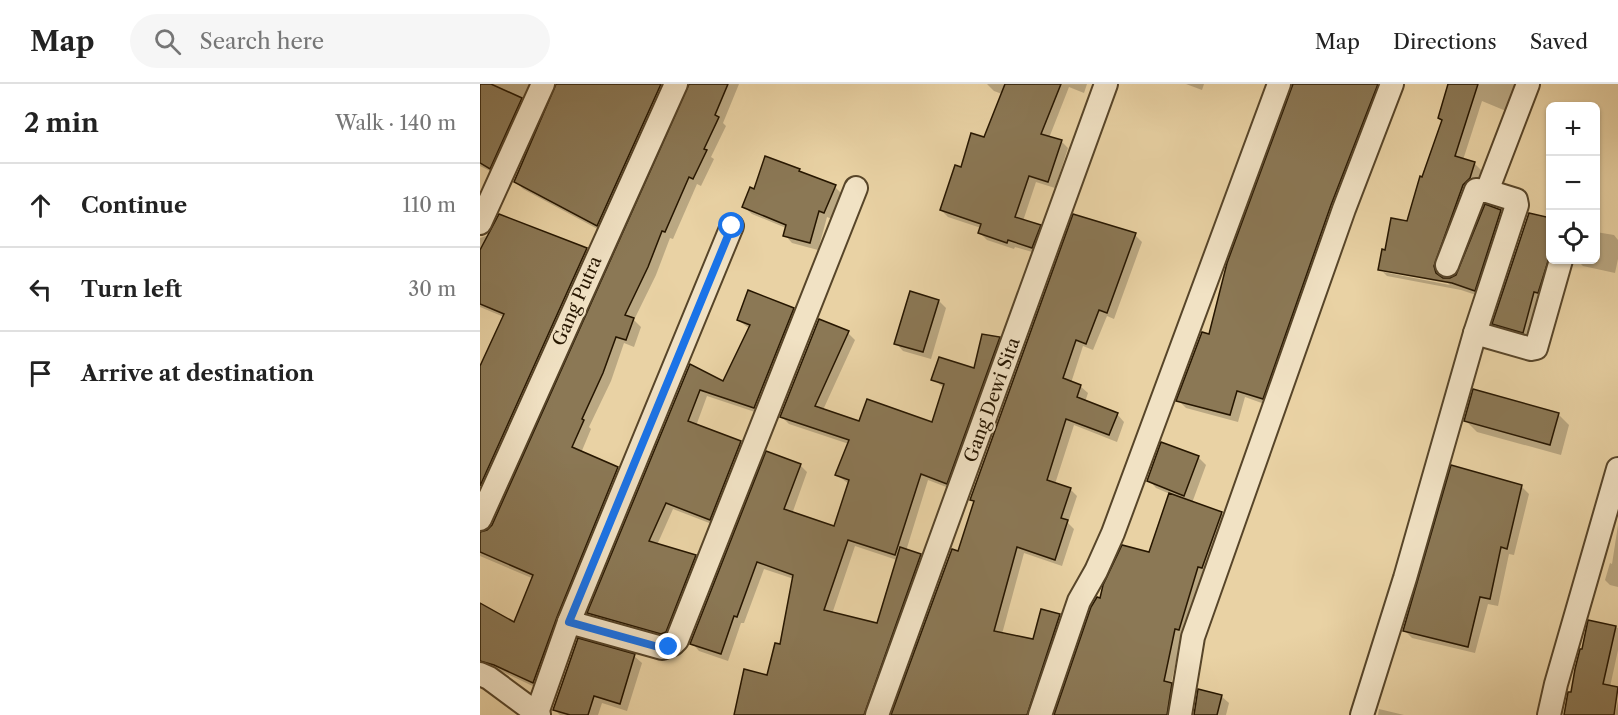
<!DOCTYPE html>
<meta charset="utf-8">
<style>
:root{--surface:#fff;--page:#f6f6f6;--text:#222;--muted:#767676;--line:#e0e0e0}
body{margin:0;font-family:"Libre Caslon Text",serif;background:var(--page);color:var(--text)}
.controls{position:absolute;right:18px;top:18px;display:grid;overflow:hidden;border-radius:9px;box-shadow:0 2px 4px #0004}
.controls button{width:54px;height:54px;display:grid;place-items:center;padding:0;border:0;border-bottom:2px solid var(--line);background:var(--surface);color:var(--text);font:30px sans-serif}
.stop{position:absolute;width:18px;height:18px;margin:-14px;border:4px solid #1a73e8;border-radius:50%;background:#fff}
.stop.end{background:#1a73e8;border-color:#fff;box-shadow:0 2px 6px #0008}
.list{margin:0;padding:0;list-style:none}
h2{display:flex;justify-content:space-between;align-items:center;height:78px;margin:0;padding:0 24px;font-size:26px}
h2 small{font-size:20px;font-weight:400;color:var(--muted)}
.list li{display:grid;grid-template-columns:39px 1fr auto;gap:18px;align-items:center;box-sizing:border-box;height:84px;padding:0 24px;border-top:2px solid var(--line)}
.list b{display:block;font-size:22px;white-space:nowrap}
.list em{font-size:20px;font-style:normal;color:var(--muted)}
.icon{flex:none;width:33px;height:33px;fill:none;stroke:currentColor;stroke-width:2;stroke-linecap:round;stroke-linejoin:round}
.map{position:relative;flex:none;width:1138px;height:631px;overflow:hidden}
header{display:flex;align-items:center;gap:36px;box-sizing:border-box;height:84px;padding:0 30px;background:var(--surface);border-bottom:2px solid var(--line)}
header strong{font-size:28px}
nav{display:flex;gap:33px;margin-inline-start:auto;font-size:21px}
.search{width:420px;height:54px;background:var(--page);display:flex;align-items:center;gap:15px;box-sizing:border-box;padding:0 21px;border-radius:33px;color:var(--muted);font-size:22px}
main{display:flex}
aside{flex:1;background:var(--surface)}
.map>svg:first-child{display:block}
</style>
<header>
<strong>Map</strong>
<div class="search"><svg class="icon" aria-label="search" viewBox="0 0 24 24"><circle cx="10" cy="10" r="6"/><path d="M15 15l6 6"/></svg>Search here</div>
<nav><a>Map</a><a>Directions</a><a>Saved</a></nav>
</header>
<main>
<aside>
<h2>2 min<small>Walk · 140 m</small></h2>
<ul class="list">
<li><svg class="icon" aria-label="ahead" viewBox="0 0 24 24"><path d="M12 20V5M6 11l6-6 6 6"/></svg><div><b>Continue</b></div><em>110 m</em></li>
<li><svg class="icon" aria-label="left" viewBox="0 0 24 24"><path d="M17 20v-9H6M10 6l-5 5 5 5"/></svg><div><b>Turn left</b></div><em>30 m</em></li>
<li><svg class="icon" aria-label="arrive" viewBox="0 0 24 24"><path d="M6 21V4h12l-3 4 3 4H6"/></svg><div><b>Arrive at destination</b></div></li>
</ul>
</aside>
<div class="map">
<svg width="1138" height="631" viewBox="0 0 1138 631">
<rect width="100%" height="100%" fill="#e9d2a4"/>
<filter id="stains"><feTurbulence type="fractalNoise" baseFrequency=".00333" numOctaves="4"/><feColorMatrix values="0 0 0 0 .2 0 0 0 0 .09 0 0 0 0 .02 0 0 0 .5 -.17"/></filter>
<radialGradient id="worn" r=".72"><stop offset=".6" stop-color="#630" stop-opacity="0"/><stop offset="1" stop-color="#630" stop-opacity=".3"/></radialGradient>
<g fill="#0003" fill-rule="evenodd">
<path d="M0 0H60L18 91 0 82Z"/>
<path d="M78 0H193L125 149 43 105 35 97Z"/>
<path d="M211 0H259L243 39 246 42 231 73 234 75 221 102 217 100 193 155 190 154 176 191 154 236 161 243 154 263 144 259 131 297 109 343 111 345 101 369 137 385 145 393 61 606 23 588 8 584 0 587V521L34 540 54 495 0 472V450L14 441Z"/>
<path d="M507 0H607L604 9 589 3 569 54 581 57 588 64 575 104 556 98 543 137 560 142 567 149 559 170 535 163 534 165 507 156 500 149 501 144 468 133 461 126 482 85 505 55 522 10 514 7Z"/>
<path d="M706 0H724L722 6Z"/>
<path d="M815 0H909L790 322 765 313 758 338 706 324 698 316 730 252Z"/>
<path d="M967 0H1037L1026 27 1002 17 983 76 994 79 1002 87 961 184 962 195 969 196 977 192 1020 127 1028 135 1002 213 981 206 907 192 903 188 970 201 966 197 902 185V187L900 185 906 167 928 138 963 38 959 34 969 2Z"/>
<path d="M319 86 322 89 355 103 362 110 352 135 347 133 338 166 312 159 305 151 306 144 272 130 264 123 275 107Z"/>
<path d="M20 131 106 165 114 173 0 427V285L24 233 0 223V154L9 151Z"/>
<path d="M1070 135V176L1051 255 1022 247 1014 239Z"/>
<path d="M1116 148 1134 151 1138 156V175L1135 189 1103 182 1097 176H1116Z"/>
<path d="M655 151 662 158 634 235 627 232 613 266 603 262 591 299 600 302 608 309 605 318 637 330 644 338 637 358 594 341 575 400 590 405 597 412 588 439 594 445 582 482 544 469 522 550 554 557 580 531 587 538 555 631H413L479 468 495 419 491 415Z"/>
<path d="M459 217 466 224 451 275 423 267 416 259Z"/>
<path d="M313 225 320 232 281 330 227 312 216 342 260 358 268 366 237 442 193 425 177 461 215 472 222 480 192 555 116 536 109 529 211 282 244 299 270 245 258 236Z"/>
<path d="M368 249 375 256 343 326 380 339 453 340 464 304 453 295 495 286 519 255 526 262 474 406 448 396 426 467 440 471 448 478 392 631H255L288 593 302 562 314 495 284 485 264 539H261L248 577 219 567 212 559 320 381 327 388 312 430 355 444 369 400 357 391 369 360 309 340 302 333ZM375 462 417 476 398 540 352 530Z"/>
<path d="M1078 330 1089 341 1081 371 997 348 986 337Z"/>
<path d="M718 373 726 381 712 419 741 429 748 436 706 552 702 551 691 600 698 607 694 631H576L621 516 670 470 690 410 676 404 669 396Z"/>
<path d="M1041 402 1049 410 1034 471 1029 470 1018 522 1008 520 995 569 932 554 924 546Z"/>
<path d="M1138 441V503L1130 501 1125 496 1130 479 1132 480Z"/>
<path d="M1110 538 1138 544V566L1130 603 1138 604V607L1132 631H1085Z"/>
<path d="M154 572 162 579 147 627 122 619 118 631H80L74 625Z"/>
<path d="M741 612 749 619 746 631H715Z"/>
<path d="M1138 617V631H1135Z"/>
<path d="M899 625 924 631H898Z"/>
</g>
<g fill="#8b7855" stroke="#261600" stroke-width="1.5">
<path d="M0 0H11L42 14 10 85 0 79Z"/>
<path d="M76 0H181L117 142 34 98Z"/>
<path d="M209 0H248L235 31 239 33 224 65 227 66 213 95 209 93 185 148 182 147 168 183 145 231 154 234 146 256 136 253 123 289 102 335 104 336 92 363 138 383 77 533 53 599 14 581 0 577V519L34 538 53 491 0 468V448L7 446 12 441Z"/>
<path d="M525 0H581L561 50 582 56 568 98 549 92 535 133 561 141 552 164 528 156 527 159 498 149 501 140 460 126 475 81 481 83 491 49 504 53Z"/>
<path d="M813 0H898L851 121 783 315 757 307 750 331 696 317 722 248 729 250 747 179Z"/>
<path d="M968 0H998L975 72 995 78 990 94 983 101 954 182 956 189 963 194H970L976 191 1005 120 1021 126 995 207 972 199 898 186 902 165 905 166 911 134 927 137 940 92 942 93 962 36 958 34Z"/>
<path d="M285 72 320 85 319 87 356 101 344 129 339 127 330 159 303 152 306 141 262 123 270 103 274 105Z"/>
<path d="M1049 129 1071 134V168L1058 209 1054 208 1043 249 1012 240Z"/>
<path d="M19 130 107 164 0 402V282L24 230 0 220V166Z"/>
<path d="M593 130 656 149 627 229 619 226 606 260 596 256 583 294 601 301 597 313 638 329 629 351 586 335 567 396 591 404 581 434 588 436 575 476 537 463 514 547 553 555 561 525 580 530 547 631H411L472 465 478 467 494 417 490 416Z"/>
<path d="M268 206 314 224 274 324 220 306 208 337 261 357 230 436 186 419 169 457 216 471 186 548 181 550 107 529 210 280 243 297 270 241 257 236Z"/>
<path d="M430 207 459 216 443 268 414 260Z"/>
<path d="M339 235 369 247 335 322 379 337 387 315 452 338 464 300 451 296 459 273 494 284 502 250 520 253 467 400 441 390 415 471 368 456 344 526 397 539 420 463 441 470 384 631H254L264 585 287 591 295 559 300 560 313 491 277 478 257 533 254 532 241 570 210 560 286 367 321 380 304 425 354 442 369 396 355 391 369 356 300 333Z"/>
<path d="M993 305 1079 329 1070 361 984 337Z"/>
<path d="M681 358 719 372 704 412 667 397Z"/>
<path d="M971 381 1042 401 1027 465 1021 463 1010 515 1000 513 988 563 923 547Z"/>
<path d="M689 409 742 428 722 484 718 483 699 546 695 545 684 597 692 599 687 631H574L611 523 617 513 620 514 623 501 642 461 669 468Z"/>
<path d="M1108 536 1136 542 1123 600 1138 603 1134 631H1084L1088 608H1091L1095 585 1100 565H1102Z"/>
<path d="M98 554 155 570 140 620 114 612 108 631H90L73 626Z"/>
<path d="M718 605 742 611 737 631H714Z"/>
</g>
<g fill="none" stroke-linecap="round" stroke-linejoin="round">
<g stroke="#574529" stroke-width="26">
<g id="minor">
<path d="M1007 107 1048 0"/>
<path d="M0 139 63 0"/>
<path d="M995 249 1051 265 1056 264 1081 176"/>
<path d="M0 435 196 0"/>
<path d="M89 538 182 564 193 560 197 556 376 104"/>
<path d="M0 590 9 594 59 631"/>
<path d="M57 629 89 538 252 142"/>
<path d="M397 631 626 0"/>
<path d="M560 631 599 517 616 487 633 449 799 0"/>
<path d="M700 631 713 553 864 125 912 0"/>
<path d="M882 631 925 494 995 249 1037 121 1036 116 1007 107 996 106 967 181"/>
<path d="M1069 631 1076 600 1138 385"/>
</g>
</g>
<use href="#minor" stroke="#f1e2c4" stroke-width="22"/>
</g>
<g fill="none" stroke-linecap="round" stroke-linejoin="round">
<path stroke="#1a73e8" stroke-width="8" d="M189 563 182 564 89 538 252 142"/>
</g>
<g text-anchor="middle" stroke-width="4.5" stroke-linejoin="round" paint-order="stroke">
<g font-size="18" fill="#261600" stroke="#f1e2c4">
<text transform="translate(97 217) rotate(-66)" y="6">Gang Putra</text>
<text transform="translate(512 316) rotate(-70)" y="6">Gang Dewi Sita</text>
</g>
</g>
<rect width="100%" height="100%" filter="url(#stains)"/>
<rect width="100%" height="100%" fill="url(#worn)"/>
</svg>
<div class="controls">
<button>+</button>
<button>−</button>
<button><svg class="icon" aria-label="locate" viewBox="0 0 24 24"><circle cx="12" cy="12" r="6"/><path d="M12 2v4M12 18v4M2 12h4M18 12h4"/></svg></button>
</div>
<div class="stop" style="left:252px;top:142px"></div>
<div class="stop end" style="left:189px;top:563px"></div>
</div>
</main>
